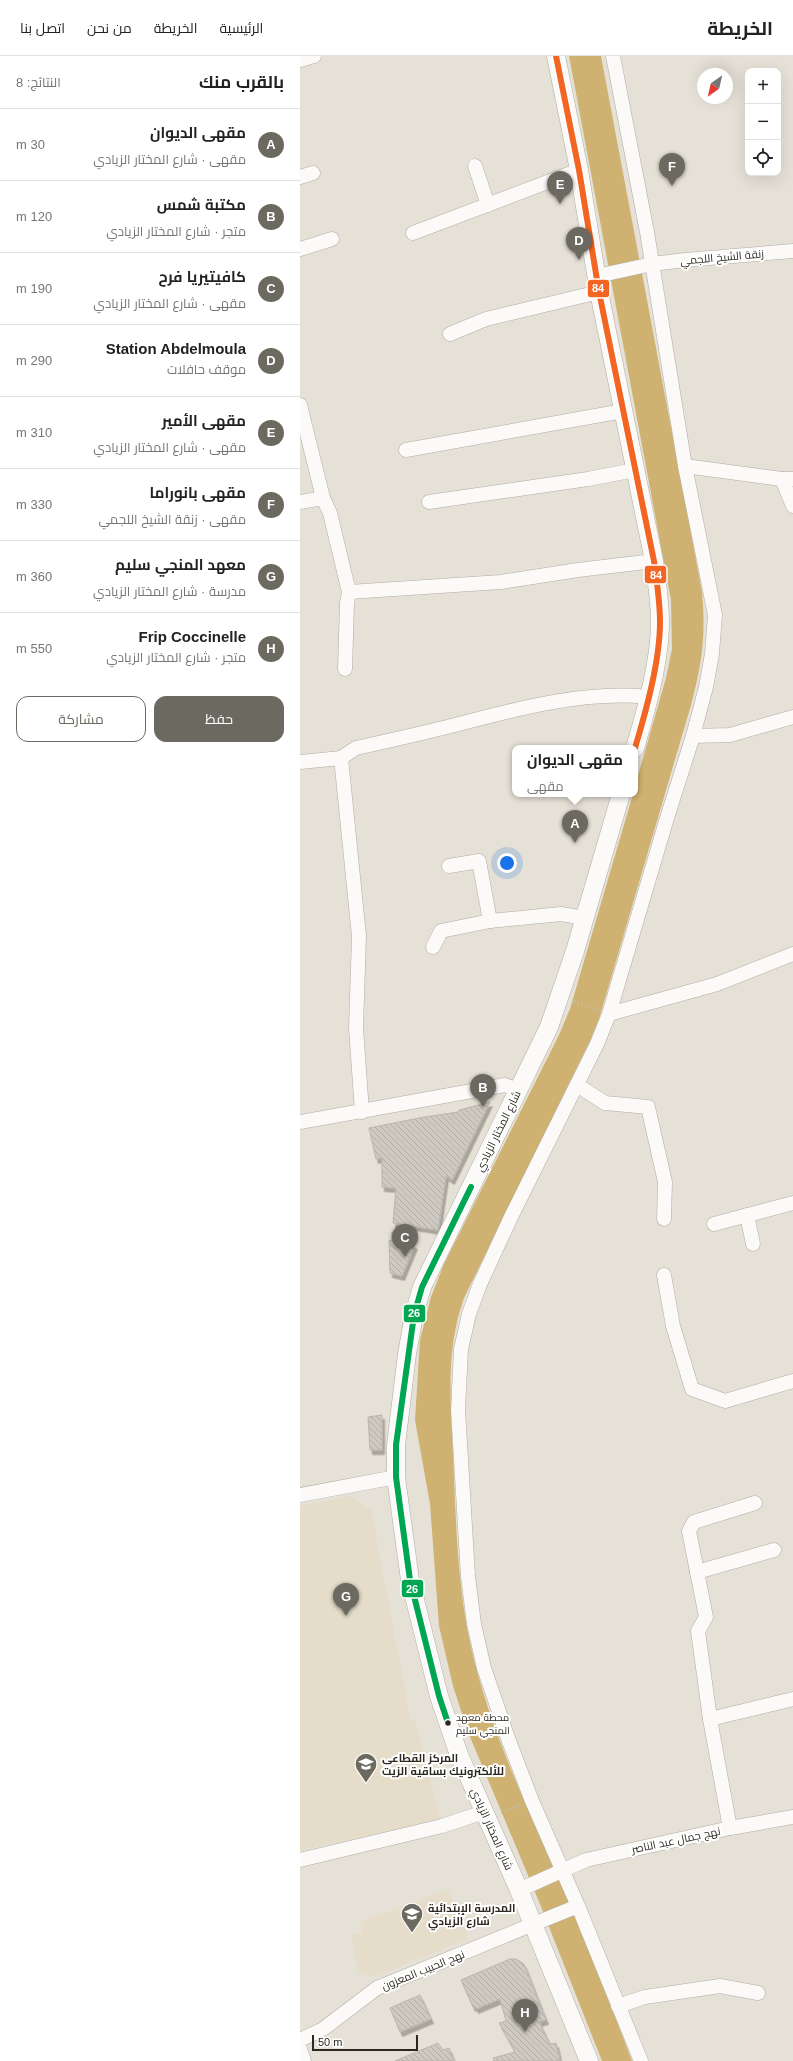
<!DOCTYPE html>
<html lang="ar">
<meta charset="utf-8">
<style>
:root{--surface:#fff;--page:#f6f6f6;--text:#222;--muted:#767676;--line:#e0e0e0;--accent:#6c6960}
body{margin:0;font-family:Helvetica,Cairo,sans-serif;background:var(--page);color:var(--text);direction:rtl}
.controls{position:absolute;right:12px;top:12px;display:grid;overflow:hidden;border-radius:8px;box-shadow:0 4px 16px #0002}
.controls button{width:36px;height:36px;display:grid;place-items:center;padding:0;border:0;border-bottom:1px solid var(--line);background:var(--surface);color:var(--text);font:20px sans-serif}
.compass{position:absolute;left:397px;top:12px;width:36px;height:36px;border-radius:50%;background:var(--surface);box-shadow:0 4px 16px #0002;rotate:214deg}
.scale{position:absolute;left:12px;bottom:10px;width:106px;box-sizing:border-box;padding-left:4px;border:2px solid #2b2821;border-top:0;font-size:11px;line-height:14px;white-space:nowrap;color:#2b2821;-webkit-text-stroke:3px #fff;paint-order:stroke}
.you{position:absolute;left:207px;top:807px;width:14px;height:14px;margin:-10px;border:3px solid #fff;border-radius:50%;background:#1a73e8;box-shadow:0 0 0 6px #1a73e833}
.badge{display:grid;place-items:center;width:26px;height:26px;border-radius:50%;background:var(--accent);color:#fff;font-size:13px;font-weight:700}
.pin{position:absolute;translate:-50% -33px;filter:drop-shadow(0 1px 2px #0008)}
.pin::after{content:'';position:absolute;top:21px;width:14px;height:12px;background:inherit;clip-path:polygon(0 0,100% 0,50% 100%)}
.popup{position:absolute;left:212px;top:689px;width:126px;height:52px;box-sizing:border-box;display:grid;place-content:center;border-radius:8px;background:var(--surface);filter:drop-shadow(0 1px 3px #0005);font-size:13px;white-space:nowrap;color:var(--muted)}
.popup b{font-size:15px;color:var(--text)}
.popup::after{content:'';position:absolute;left:50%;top:100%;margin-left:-8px;border:8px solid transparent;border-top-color:var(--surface)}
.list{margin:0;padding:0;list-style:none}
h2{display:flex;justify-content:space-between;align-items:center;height:52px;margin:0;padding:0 16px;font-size:17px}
h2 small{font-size:13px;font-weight:400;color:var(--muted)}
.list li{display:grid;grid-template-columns:26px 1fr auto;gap:12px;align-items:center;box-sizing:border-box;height:72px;padding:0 16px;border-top:1px solid var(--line)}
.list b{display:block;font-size:15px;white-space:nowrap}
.list p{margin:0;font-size:13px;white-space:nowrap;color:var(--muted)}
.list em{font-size:13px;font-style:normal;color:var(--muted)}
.actions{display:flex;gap:8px;padding:12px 16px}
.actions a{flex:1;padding:9px 0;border:1px solid var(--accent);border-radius:12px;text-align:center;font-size:14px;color:var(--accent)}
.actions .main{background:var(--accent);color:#fff}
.icon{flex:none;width:22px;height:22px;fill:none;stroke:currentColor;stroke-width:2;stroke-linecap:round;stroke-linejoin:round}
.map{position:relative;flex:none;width:493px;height:2005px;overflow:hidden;direction:ltr}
header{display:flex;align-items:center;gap:24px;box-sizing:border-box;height:56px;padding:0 20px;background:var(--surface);border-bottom:1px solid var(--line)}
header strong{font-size:19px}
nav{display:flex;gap:22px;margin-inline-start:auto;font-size:14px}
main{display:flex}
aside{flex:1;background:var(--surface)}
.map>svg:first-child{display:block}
</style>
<header>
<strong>الخريطة</strong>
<nav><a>الرئيسية</a><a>الخريطة</a><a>من نحن</a><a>اتصل بنا</a></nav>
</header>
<main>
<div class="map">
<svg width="493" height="2005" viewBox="0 0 493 2005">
<defs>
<pattern id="building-back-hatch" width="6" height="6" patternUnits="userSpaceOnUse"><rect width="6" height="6" fill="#cecac2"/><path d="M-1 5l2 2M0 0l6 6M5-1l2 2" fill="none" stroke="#b1aea6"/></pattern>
<filter id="shadow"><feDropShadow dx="2.5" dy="4.5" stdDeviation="0" flood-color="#0004"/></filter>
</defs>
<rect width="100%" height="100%" fill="#e6e1d6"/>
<g fill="#e5ddc9">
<path d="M50 1440 71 1454 111 1665H115L141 1764 0 1794V1450Z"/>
<path d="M148 1834 166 1874 167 1883 72 1921 58 1915 51 1879 62 1877 60 1866Z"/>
</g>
<path fill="#cfb272" d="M269 0H301L402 536C406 580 402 607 391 649L299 963 290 985 164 1242C145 1295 151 1345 153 1400 156 1463 157 1530 171 1591 190 1675 228 1753 262 1830 287 1888 310 1947 332 2005H302L240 1848 168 1676 153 1630 139 1570 130 1448 115 1364 120 1284 131 1241 144 1208 259 979 270 953 333 738H335V730L366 622 372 593 371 544Z"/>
<g fill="url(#building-back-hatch)" stroke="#b9b5ad" filter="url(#shadow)">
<path d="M190 1046 152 1124 146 1120 138 1174 93 1167 96 1132 82 1131V1102L76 1103 69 1072 124 1061 158 1056 159 1054Z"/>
<path d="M92 1176 115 1189 102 1220 90 1217 89 1185 92 1184Z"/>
<path d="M82 1359V1394H70L68 1361Z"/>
<path d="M210 1903H216L224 1908 246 1964 239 1966 250 1988 256 1987 260 2005H194L193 2002 215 1996 199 1967 206 1965 200 1943 176 1953 175 1950 173 1951 161 1924Z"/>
<path d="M120 1939 131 1963 100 1976 90 1952Z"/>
<path d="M138 1987 143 1994 149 1992 154 2005H95Z"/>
</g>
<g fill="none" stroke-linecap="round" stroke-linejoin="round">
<g stroke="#b0aca3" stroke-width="15">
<g id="minor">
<path d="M313 0 347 176 385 410 415 559 412 598 406 631 393 680 367 762 309 958 297 988 211 1161 180 1228 169 1258 161 1293 158 1354 168 1520 174 1568 184 1612 209 1685 232 1745 278 1850 341 2005"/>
<path d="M0 4 14 0"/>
<path d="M175 110 188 149"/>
<path d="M0 121 13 117"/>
<path d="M113 177 279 114"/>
<path d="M0 193 32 183"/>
<path d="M297 220 352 208 385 204 493 195"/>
<path d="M150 278 186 263 299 236"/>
<path d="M0 349 23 442 30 457 49 536 47 547 45 613"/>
<path d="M106 394 323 355"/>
<path d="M385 410 482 423H493"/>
<path d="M482 423 493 450"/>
<path d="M0 446 23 442"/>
<path d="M129 446 288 423 335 414"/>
<path d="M49 536 201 526 278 514 354 505"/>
<path d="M393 680 430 679 493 661"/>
<path d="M0 706 41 702"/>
<path d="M149 810 179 805 190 865 261 858 285 862"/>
<path d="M133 891 141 875 190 865"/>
<path d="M309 958 417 928 493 898"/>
<path d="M277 1029 305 1047 348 1051 365 1126 364 1163"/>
<path d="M62 1056 56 972 59 880 41 702 56 692C88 685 119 678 151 670 212 654 284 634 348 641"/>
<path d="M0 1066 205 1029 218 1034"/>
<path d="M447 1159 453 1188"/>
<path d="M414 1168 493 1147"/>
<path d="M364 1219 373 1270 392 1333 425 1345 493 1325"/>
<path d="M0 1439 96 1421"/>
<path d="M397 1516 474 1494"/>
<path d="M410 1663 493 1643"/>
<path d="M430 1772 410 1663 398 1575 406 1561 389 1475 394 1466 455 1447"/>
<path d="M0 1804 142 1770 184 1756"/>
<path d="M219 1834 286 1804 430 1772 493 1761"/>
<path d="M318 1950 345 1941 420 1930 458 1937"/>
<path d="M0 1984 23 1973 77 1932 278 1850"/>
<path d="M0 1993 4 2005"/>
</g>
</g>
<g stroke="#b0aca3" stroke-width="19">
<g id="major">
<path d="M256 0 279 114 299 236 354 505C357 526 360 546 360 566 360 605 346 655 335 692"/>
<path d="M289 2005 219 1834 159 1699 139 1640 110 1524 96 1421V1389L107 1298 114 1259 122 1231 249 971 275 895 321 738"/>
</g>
</g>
<g stroke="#c4c2be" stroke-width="2.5" stroke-dasharray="1 3" stroke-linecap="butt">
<path d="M274 945 297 954"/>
<path d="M201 1757 220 1749"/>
</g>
<use href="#minor" stroke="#fbfaf9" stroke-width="14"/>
<use href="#major" stroke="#fbfaf9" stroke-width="18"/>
<g stroke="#fff" stroke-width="9">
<path id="bus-1" d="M256 0 279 114 299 236 354 505C357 526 360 546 360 566 360 605 346 655 335 692"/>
</g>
<g stroke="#fff" stroke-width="9">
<path id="bus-2" d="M148 1667 139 1640 110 1524 96 1421V1389L114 1259 122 1231 171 1131"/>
</g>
<use href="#bus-1" stroke="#f26522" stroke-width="6"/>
<use href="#bus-2" stroke="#00a651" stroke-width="6"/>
</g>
<defs>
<g id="university-pin" transform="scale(1.15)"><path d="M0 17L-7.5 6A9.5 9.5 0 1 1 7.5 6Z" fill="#6c6960" stroke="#fff"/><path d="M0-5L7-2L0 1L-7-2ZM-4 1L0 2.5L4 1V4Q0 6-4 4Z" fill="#fff"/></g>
<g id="school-pin" transform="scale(1.15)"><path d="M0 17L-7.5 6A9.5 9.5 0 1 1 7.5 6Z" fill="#6c6960" stroke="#fff"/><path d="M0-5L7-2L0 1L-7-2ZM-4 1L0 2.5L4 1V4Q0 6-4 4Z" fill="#fff"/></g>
</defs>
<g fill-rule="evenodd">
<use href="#university-pin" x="66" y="1708"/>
<use href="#school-pin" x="112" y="1858"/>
</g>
<circle fill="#2b2821" stroke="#fff" stroke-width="1.5" cx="148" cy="1667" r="3.5"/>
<g text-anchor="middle" stroke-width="4" stroke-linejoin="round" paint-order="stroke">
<g font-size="10" fill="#2b2821" stroke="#fff" text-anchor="start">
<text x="156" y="1665">محطة معهد<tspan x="156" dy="13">المنجي سليم</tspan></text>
</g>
<g font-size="11" fill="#2b2821" stroke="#fff">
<text transform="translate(422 201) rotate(-5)" y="4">زنقة الشيخ اللجمي</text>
<text transform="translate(198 1075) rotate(-64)" y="4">شارع المختار الزيادي</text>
<text transform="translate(192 1773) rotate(66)" y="4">شارع المختار الزيادي</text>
<text transform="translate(376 1784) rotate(-12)" y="4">نهج جمال عبد الناصر</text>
<text transform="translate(123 1914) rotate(-22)" y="4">نهج الحبيب المعزون</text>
</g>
<g font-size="11" font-weight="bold" fill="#2b2821" stroke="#fff" text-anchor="start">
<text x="82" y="1706">المركز القطاعي<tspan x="82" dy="13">للألكترونيك بساقية الزيت</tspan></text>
<text x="128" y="1856">المدرسة الإبتدائية<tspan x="128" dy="13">شارع الزيادي</tspan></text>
</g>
</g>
<g stroke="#fff" stroke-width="1.5">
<rect x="287" y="223" width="23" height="19" rx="4" fill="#f26522"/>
<rect x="344" y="509" width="23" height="19" rx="4" fill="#f26522"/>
<rect x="103" y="1248" width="23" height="19" rx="4" fill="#00a651"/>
<rect x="101" y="1523" width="23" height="19" rx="4" fill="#00a651"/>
</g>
<g font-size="11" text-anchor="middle" font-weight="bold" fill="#fff">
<text x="298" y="236">84</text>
<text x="356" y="523">84</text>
<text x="114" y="1261">26</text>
<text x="112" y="1537">26</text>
</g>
</svg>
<div class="controls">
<button>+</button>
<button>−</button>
<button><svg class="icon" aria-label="locate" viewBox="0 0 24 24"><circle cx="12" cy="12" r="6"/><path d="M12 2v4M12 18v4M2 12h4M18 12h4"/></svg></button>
</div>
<svg class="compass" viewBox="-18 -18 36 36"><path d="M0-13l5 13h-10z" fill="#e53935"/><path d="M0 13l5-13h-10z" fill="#767676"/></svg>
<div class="scale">50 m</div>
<div class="you"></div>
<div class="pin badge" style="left:275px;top:787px">A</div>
<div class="popup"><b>مقهى الديوان</b>مقهى</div>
<div class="pin badge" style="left:183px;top:1051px">B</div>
<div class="pin badge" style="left:105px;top:1201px">C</div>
<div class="pin badge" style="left:279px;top:204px">D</div>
<div class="pin badge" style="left:260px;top:148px">E</div>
<div class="pin badge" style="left:372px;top:130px">F</div>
<div class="pin badge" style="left:46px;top:1560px">G</div>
<div class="pin badge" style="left:225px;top:1976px">H</div>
</div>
<aside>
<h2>بالقرب منك<small>النتائج: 8</small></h2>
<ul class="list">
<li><span class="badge">A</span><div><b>مقهى الديوان</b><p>مقهى · شارع المختار الزيادي</p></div><em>30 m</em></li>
<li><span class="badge">B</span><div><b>مكتبة شمس</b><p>متجر · شارع المختار الزيادي</p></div><em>120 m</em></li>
<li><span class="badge">C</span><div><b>كافيتيريا فرح</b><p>مقهى · شارع المختار الزيادي</p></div><em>190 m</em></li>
<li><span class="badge">D</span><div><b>Station Abdelmoula</b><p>موقف حافلات</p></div><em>290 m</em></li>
<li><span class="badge">E</span><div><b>مقهى الأمير</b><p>مقهى · شارع المختار الزيادي</p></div><em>310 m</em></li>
<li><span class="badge">F</span><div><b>مقهى بانوراما</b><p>مقهى · زنقة الشيخ اللجمي</p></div><em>330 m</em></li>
<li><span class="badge">G</span><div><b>معهد المنجي سليم</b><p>مدرسة · شارع المختار الزيادي</p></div><em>360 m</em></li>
<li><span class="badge">H</span><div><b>Frip Coccinelle</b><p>متجر · شارع المختار الزيادي</p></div><em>550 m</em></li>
</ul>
<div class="actions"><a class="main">حفظ</a><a>مشاركة</a></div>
</aside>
</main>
